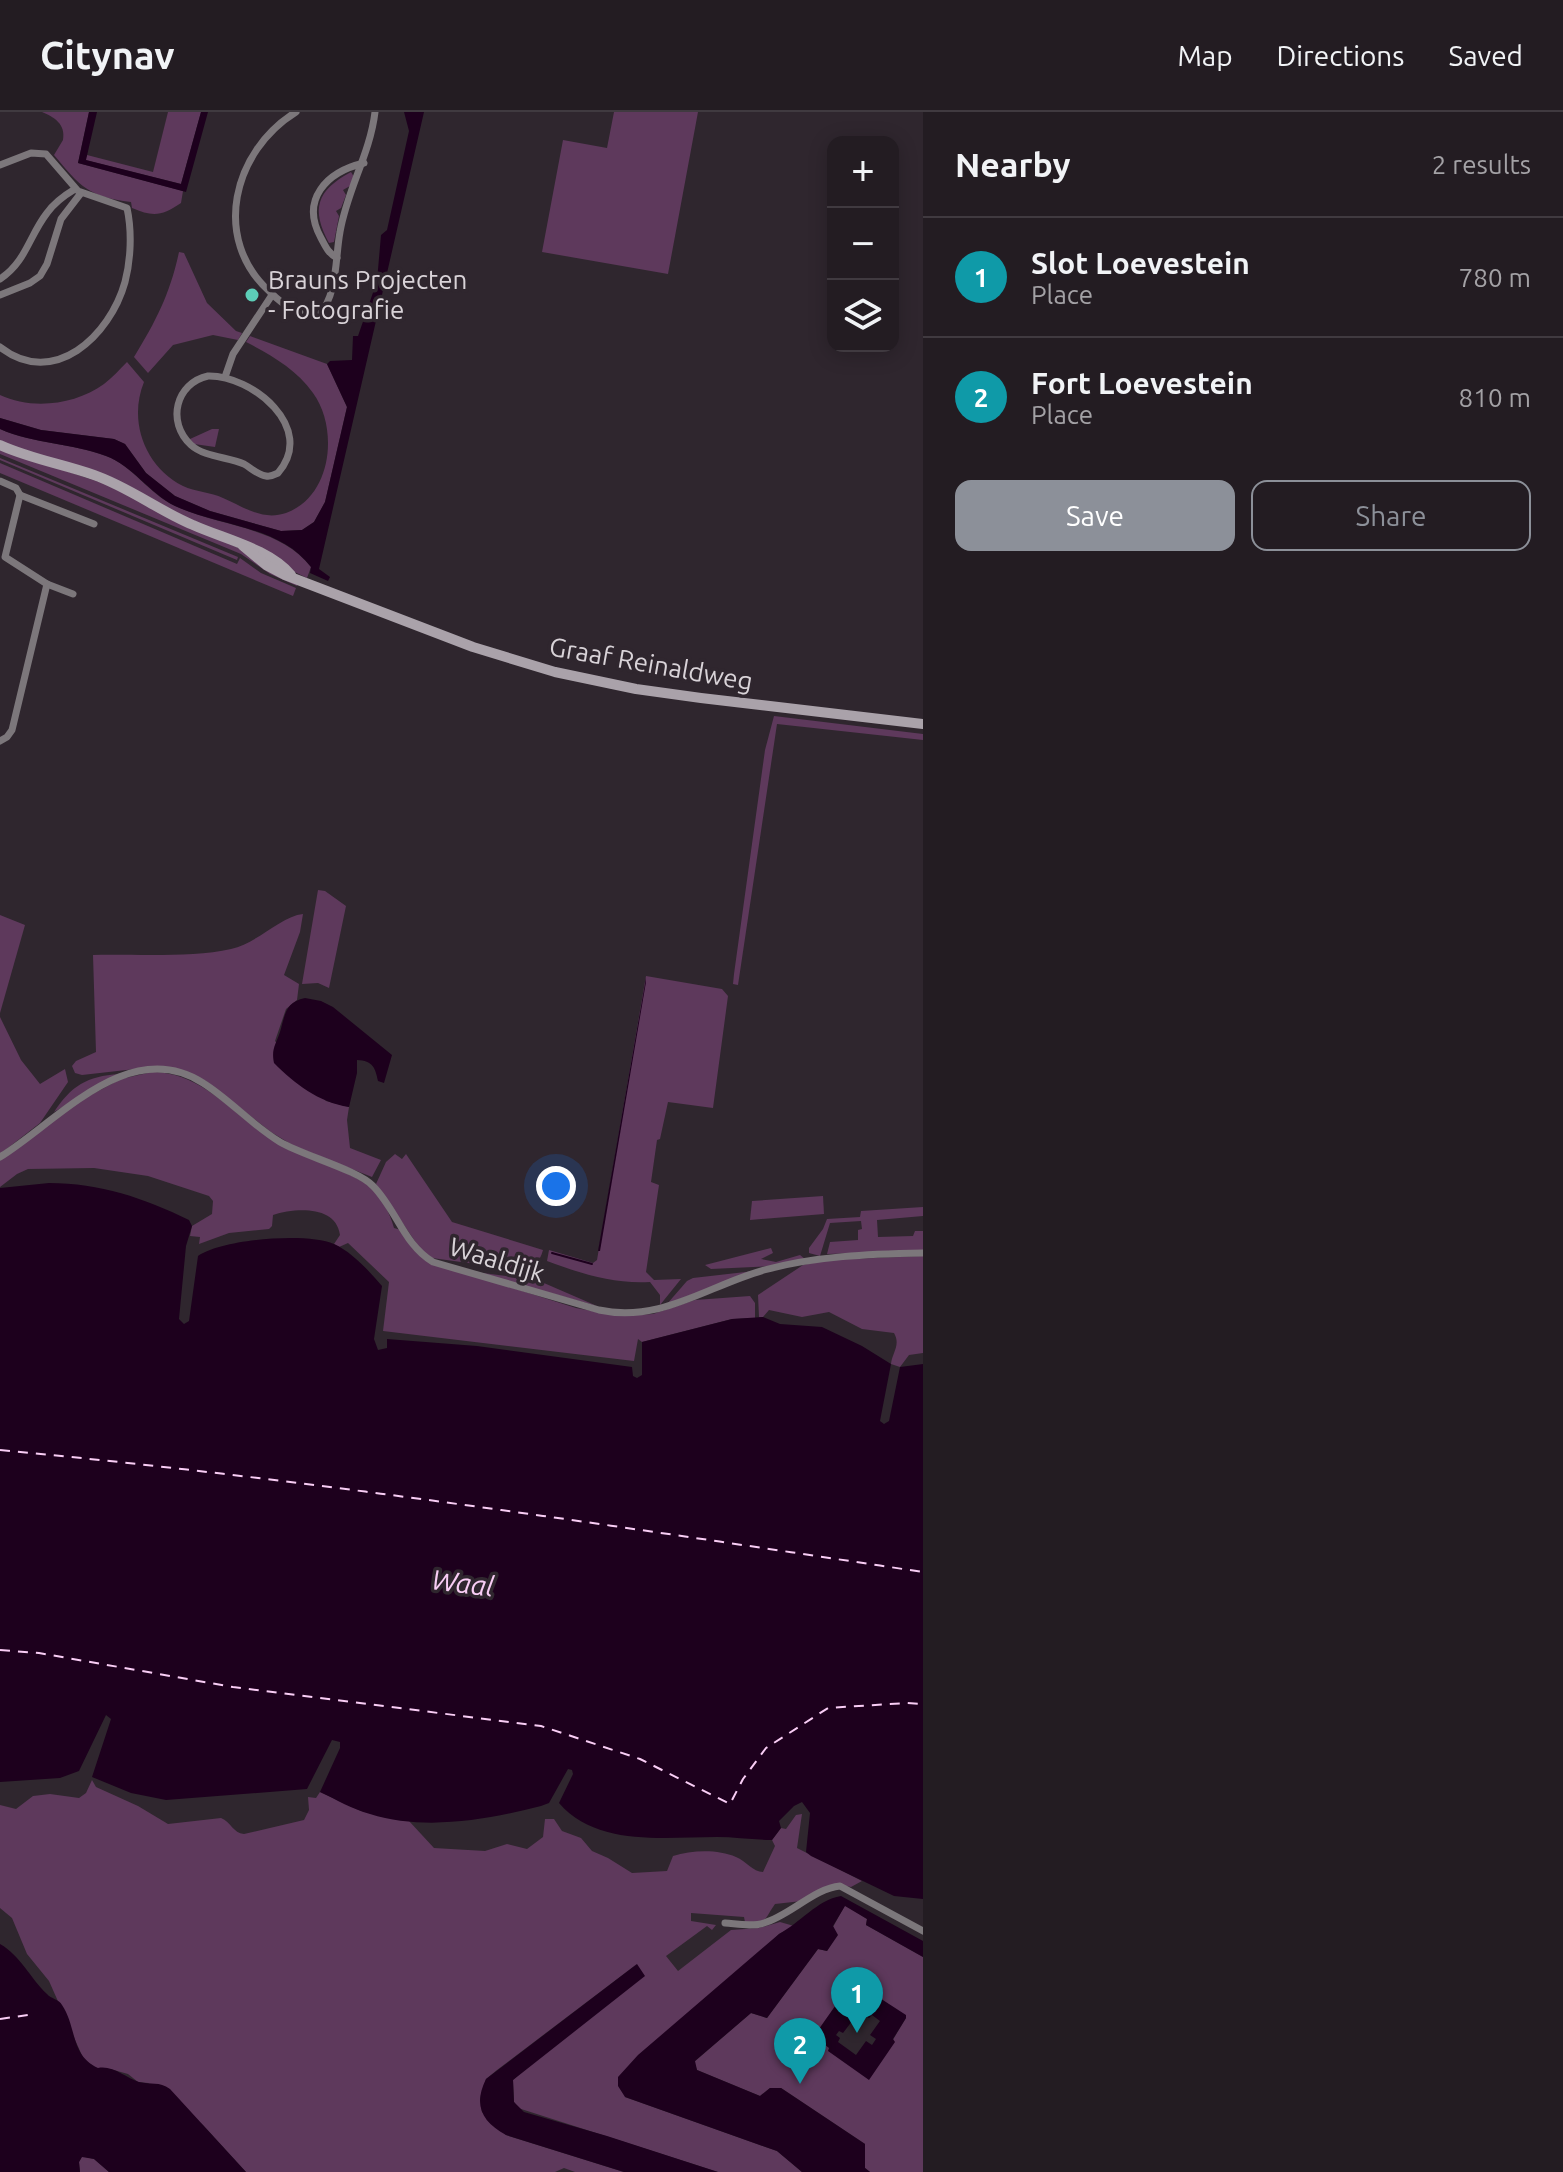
<!DOCTYPE html>
<meta charset="utf-8">
<style>
:root{--surface:#231c22;--page:#2f292f;--text:#f1f3f6;--muted:#a3a1a5;--line:#403a40;--accent:#8c9099}
body{margin:0;font-family:Ubuntu,sans-serif;background:var(--page);color:var(--text)}
.controls{position:absolute;right:24px;top:24px;display:grid;overflow:hidden;border-radius:16px;box-shadow:0 4px 20px #0003}
.controls button{width:72px;height:72px;display:grid;place-items:center;padding:0;border:0;border-bottom:2px solid var(--line);background:var(--surface);color:var(--text);font:40px sans-serif}
.you{position:absolute;left:556px;top:1074px;width:28px;height:28px;margin:-20px;border:6px solid #fff;border-radius:50%;background:#1a73e8;box-shadow:0 0 0 12px #1a73e833}
.badge{display:grid;place-items:center;width:52px;height:52px;border-radius:50%;background:var(--accent);color:#fff;font-size:26px;font-weight:700}
.pin{position:absolute;translate:-50% -66px;filter:drop-shadow(0 2px 4px #0008)}
.pin::after{content:'';position:absolute;top:42px;width:28px;height:24px;background:inherit;clip-path:polygon(0 0,100% 0,50% 100%)}
.list{margin:0;padding:0;list-style:none}
h2{display:flex;justify-content:space-between;align-items:center;height:104px;margin:0;padding:0 32px;font-size:34px}
h2 small{font-size:26px;font-weight:400;color:var(--muted)}
.list li{display:grid;grid-template-columns:52px 1fr auto;gap:24px;align-items:center;box-sizing:border-box;height:120px;padding:0 32px;border-top:2px solid var(--line)}
.list b{display:block;font-size:30px;white-space:nowrap}
.list p{margin:0;font-size:26px;white-space:nowrap;color:var(--muted)}
.list em{font-size:26px;font-style:normal;color:var(--muted)}
.actions{display:flex;gap:16px;padding:24px 32px}
.actions a{flex:1;padding:18px 0;border:2px solid var(--accent);border-radius:16px;text-align:center;font-size:28px;color:var(--accent)}
.actions .main{background:var(--accent);color:#fff}
.icon{flex:none;width:44px;height:44px;fill:none;stroke:currentColor;stroke-width:2;stroke-linecap:round;stroke-linejoin:round}
.map{position:relative;flex:none;width:923px;height:2060px;overflow:hidden}
header{display:flex;align-items:center;gap:48px;box-sizing:border-box;height:112px;padding:0 40px;background:var(--surface);border-bottom:2px solid var(--line)}
header strong{font-size:38px}
nav{display:flex;gap:44px;margin-inline-start:auto;font-size:28px}
main{display:flex}
aside{flex:1;background:var(--surface)}
.map>svg:first-child{display:block}
</style>
<header>
<strong>Citynav</strong>
<nav><a>Map</a><a>Directions</a><a>Saved</a></nav>
</header>
<main>
<div class="map">
<svg width="923" height="2060" viewBox="0 0 923 2060">
<rect width="100%" height="100%" fill="#2f262e"/>
<g fill="#5e395c" fill-rule="evenodd">
<path d="M42 0H89L78 51 183 79 181 91C162 104 153 105 132 96L131 90C88 85 80 74 54 43L63 28C66 12 54 5 42 0Z"/>
<path d="M168 0H201L181 72 85 48 87 43 153 60Z"/>
<path d="M614 0H698L668 162 542 140 563 28 607 36Z"/>
<path d="M351 60 354 65 350 74 343 78 346 83 341 96 336 99 339 104 334 130 329 131C311 97 316 79 351 60Z"/>
<path d="M179 140 184 141 207 191 236 219 242 221 238 228 213 223 173 233 148 261 134 245C156 209 170 182 179 140Z"/>
<path d="M250 224 327 252 347 295 325 390 314 410 302 418 281 419 210 399 175 384 146 361 125 332 114 327 41 318 0 306V283C32 298 75 293 104 272 112 266 120 257 127 250L144 270C128 309 145 355 183 374 195 380 211 380 223 386 244 395 262 409 286 401 332 384 339 317 313 281 296 257 271 243 246 230Z"/>
<path d="M0 317C34 332 72 331 106 344 133 354 149 382 175 394 220 415 279 414 311 455L307 466 184 406 0 329Z"/>
<path d="M212 317H219L215 335 194 332 190 327Z"/>
<path d="M0 337 111 374 187 414 239 436 299 470 297 474 270 462 241 442 0 342Z"/>
<path d="M0 346 238 445 237 448 0 348Z"/>
<path d="M0 351 237 452 240 446 261 461 296 476 293 484 0 361Z"/>
<path d="M774 604 923 622V628L777 612 738 873 733 872 734 862 765 638Z"/>
<path d="M318 778 325 779 346 794 329 876 318 871 302 872Z"/>
<path d="M303 802 300 820 284 863 299 872 297 888 286 897 275 929 326 989 349 995 347 1008 350 1036 381 1048 372 1065 294 1034 271 1020 206 969 186 959 153 955 82 963 75 961 72 954 76 949 96 940 93 843C135 842 191 846 231 837 258 831 281 804 303 802Z"/>
<path d="M0 803 25 813 0 901Z"/>
<path d="M646 864 722 877 728 884 713 996 668 990 660 1027 657 1028 651 1070 659 1073 646 1160 654 1168 681 1167 660 1193V1183L650 1170C613 1172 582 1162 547 1149L549 1138 593 1151 597 1148Z"/>
<path d="M0 905 21 948 40 972 65 957 68 970 40 1011 0 1042Z"/>
<path d="M152 960C205 960 236 1007 279 1032 305 1047 348 1058 369 1074 381 1084 390 1101 394 1116L401 1118 413 1137 427 1149 576 1196 619 1204 653 1202 695 1188 750 1184 755 1191V1206L732 1207 642 1230 638 1227 634 1249 383 1219 389 1170 348 1131 339 1135 334 1132 340 1123C336 1093 295 1096 273 1103L272 1114 269 1117 229 1121 199 1132 200 1125 190 1124 192 1114 212 1102 213 1089 209 1084 148 1064 94 1056 28 1057 17 1062 0 1075V1048L74 992 121 967Z"/>
<path d="M119 962 54 1000C71 974 87 964 119 962Z"/>
<path d="M395 1042 402 1047 406 1042 452 1110 543 1138C540 1150 533 1157 520 1158L432 1146 421 1138 376 1072 386 1050Z"/>
<path d="M823 1084 824 1102 750 1108 752 1089Z"/>
<path d="M923 1095V1104L877 1108 878 1125 913 1124 915 1119H923V1139L827 1142 830 1130 858 1128V1118L862 1117 861 1109 830 1111 820 1144 809 1141V1136L823 1117 827 1107 860 1105 861 1099Z"/>
<path d="M771 1136 773 1141 761 1147 776 1150 800 1143 805 1147 774 1154 711 1157 705 1153Z"/>
<path d="M923 1144V1241L909 1243 900 1255 891 1252C892 1241 901 1233 894 1221L862 1217 829 1200 802 1205 769 1198 763 1205H759L758 1183 803 1153 826 1148Z"/>
<path d="M754 1159 667 1192 687 1169 693 1166Z"/>
<path d="M475 1160 537 1168 597 1194Z"/>
<path d="M92 1668 96 1675 138 1694 168 1712 221 1706C231 1710 233 1721 244 1722L304 1708 309 1698 308 1685 316 1686 320 1680 361 1699 409 1709 434 1736 485 1739 507 1732 527 1737 543 1725 545 1707H554L562 1719 581 1726 592 1739 608 1746 632 1761 667 1759 673 1744C692 1738 718 1737 736 1745 746 1749 753 1760 763 1760L775 1734 772 1728 781 1716 786 1717 796 1703 802 1702 797 1736 862 1769 851 1775 835 1772 802 1789 775 1792C763 1809 769 1810 745 1810L744 1805 691 1801V1809L716 1813 712 1818 707 1814 666 1844 678 1859 731 1818 759 1816 780 1810 794 1814 779 1822 625 1985 777 2039 802 2060H718L518 1996 514 1990 513 1968 637 1852 497 1958 486 1967 480 1987 482 2000 506 2023 624 2060H575L564 2056 555 2060H246L203 2013 148 1971 138 1970 128 1962 110 1957H98L84 1948 49 1869 27 1842 12 1806 0 1796V1693L16 1697 33 1684 50 1682 79 1686 86 1681Z"/>
<path d="M845 1793 867 1807 866 1813 923 1845V2060H870L865 2056V2032L781 1976H770L760 1984 697 1958 694 1950 751 1901 767 1906 818 1837 827 1839 837 1823 833 1815ZM856 1870 906 1906 876 1956 830 1936Z"/>
<path d="M82 2044 94 2047 109 2060H80L79 2050Z"/>
</g>
<g fill="#1d001d" fill-rule="evenodd">
<path d="M89 0H97L86 48 181 72 201 0H208L186 80 78 51Z"/>
<path d="M404 0H424L319 457 330 465 328 469 310 461 311 455C279 413 220 415 175 394 149 381 133 354 106 344 72 331 34 332 0 317V306L41 318 114 327 125 332 146 361 175 384 210 399 281 419 302 418 314 410 325 390 347 295 327 252 330 249 352 248 353 224H358L377 169 381 123 387 118 409 19Z"/>
<path d="M646 866V870L600 1139H598Z"/>
<path d="M305 886 321 889 333 895 392 943 384 971 378 969C375 955 373 949 357 948V961L349 995C318 990 295 972 274 951 271 937 276 932 280 920 285 903 285 890 305 886Z"/>
<path d="M49 1071C100 1071 144 1086 189 1108L192 1114 186 1134 179 1207 184 1212 189 1209 198 1144C222 1127 307 1120 334 1132 352 1140 370 1160 382 1174L374 1227 378 1238 387 1236V1227L477 1234 632 1255 633 1264 637 1266 642 1263V1230L732 1207 763 1205 780 1212 822 1215 862 1234 891 1252 880 1309 884 1312 889 1309 900 1255 923 1252V1787L894 1784 811 1744 806 1740 810 1701 802 1690 794 1694 779 1709 781 1716 772 1728C754 1728 735 1725 717 1725 664 1725 597 1735 559 1691L573 1662 572 1658 568 1657 549 1691 541 1694C487 1708 425 1719 370 1702 352 1697 337 1688 320 1680L340 1636V1630L332 1628 307 1677 166 1688 131 1681 92 1665 111 1607 106 1603 79 1659 60 1666 0 1670V1076Z"/>
<path d="M841 1784 923 1829V1845L866 1813 867 1807 845 1794 833 1814 838 1823 827 1839 818 1837 767 1906 751 1901 695 1949 697 1958 760 1984 770 1976H781L865 2032V2056L870 2060H802L777 2039 625 1985 618 1974V1965L638 1943 779 1822C800 1811 817 1788 841 1784Z"/>
<path d="M0 1832C21 1844 30 1866 47 1882 51 1887 59 1887 62 1893 77 1915 70 1943 98 1956 113 1953 126 1966 139 1970 151 1973 159 1969 170 1977L246 2060H109L94 2047 82 2045 79 2050 80 2060H0Z"/>
<path d="M637 1852 645 1864 513 1968 514 1990 524 2000 607 2024 718 2060H624L506 2023C482 2010 473 1993 486 1967Z"/>
<path d="M852 1870H855L906 1903V1906L893 1927 895 1930 869 1968 828 1939 829 1936 814 1924ZM859 1900 869 1906 872 1903 880 1909 870 1923 876 1927 872 1933 866 1929 856 1943 838 1930 840 1926 836 1923 839 1919 843 1921Z"/>
</g>
<g fill="none" stroke-linecap="round" stroke-linejoin="round">
<path stroke="#1d001d" stroke-width="2" d="M552 1141 592 1152"/>
<g stroke="#f9cdf5" stroke-width="2" stroke-dasharray="10 8" stroke-linecap="butt">
<path d="M0 1338C309 1367 616 1414 923 1460"/>
<path d="M0 1538 39 1541 233 1575 541 1614 640 1647 730 1692 743 1667 766 1636 828 1596 906 1591 923 1592"/>
<path d="M0 1907 35 1902"/>
</g>
<g stroke="#7c777b" stroke-width="7">
<path d="M296 0C233 39 211 127 270 180 283 193 300 205 319 203 338 182 335 146 340 120 347 78 370 42 375 0"/>
<path d="M0 53 31 41 46 42 78 79 127 96C132 119 131 147 125 170 110 224 54 277 0 235"/>
<path d="M337 146C328 141 326 135 321 126 300 88 326 60 364 51"/>
<path d="M0 167C26 150 29 124 47 101 54 91 65 83 75 77"/>
<path d="M0 183 30 171 40 164 47 152 61 107 81 81"/>
<path d="M208 264C252 263 317 316 278 361 274 363 271 365 266 364 258 363 251 356 244 352 228 345 204 345 191 333 166 310 176 271 208 264Z"/>
<path d="M225 265 233 242 272 183"/>
<path d="M0 369 16 376 20 383 5 445 47 472 73 482"/>
<path d="M20 383 94 412"/>
<path d="M0 629 7 625 12 618 47 472"/>
<path d="M0 1045C57 1010 129 923 203 971 230 988 252 1013 280 1030 304 1044 358 1058 373 1074 396 1097 404 1133 433 1150L599 1198C661 1211 707 1174 764 1158 816 1144 869 1142 923 1141"/>
<path d="M725 1811C738 1812 752 1815 764 1811 789 1804 815 1776 840 1774L923 1819"/>
</g>
<g stroke="#aaa2aa" stroke-width="10">
<path d="M0 333C31 347 63 352 94 363 129 375 159 399 193 413 224 427 270 437 291 463"/>
<path d="M243 434 266 453 285 463 473 535 555 560 636 577 701 586 923 612"/>
</g>
</g>
<circle fill="#5dceb8" stroke="#2f262e" stroke-width="3" cx="252" cy="183" r="8"/>
<g text-anchor="middle" stroke-width="7" stroke-linejoin="round" paint-order="stroke">
<g font-size="26" fill="#d9d3d8" stroke="#2f262e" text-anchor="start">
<text x="268" y="177">Brauns Projecten<tspan x="268" dy="30">- Fotografie</tspan></text>
</g>
<g font-size="26" fill="#d9d3d8" stroke="#2f262e">
<text transform="translate(651 552) rotate(10)" y="9">Graaf Reinaldweg</text>
<text transform="translate(497 1148) rotate(17)" y="9">Waaldijk</text>
</g>
<g font-size="28" font-style="italic" fill="#f9cdf5" stroke="#2f262e">
<text transform="translate(463 1471) rotate(7)" y="10">Waal</text>
</g>
</g>
</svg>
<div class="controls">
<button>+</button>
<button>−</button>
<button><svg class="icon" aria-label="layers" viewBox="0 0 24 24"><path d="M12 4l9 5-9 5-9-5zM3 14l9 5 9-5"/></svg></button>
</div>
<div class="you"></div>
<div class="pin badge" style="left:857px;top:1921px;background:#0f9aa8">1</div>
<div class="pin badge" style="left:800px;top:1972px;background:#0f9aa8">2</div>
</div>
<aside>
<h2>Nearby<small>2 results</small></h2>
<ul class="list">
<li><span class="badge" style="background:#0f9aa8">1</span><div><b>Slot Loevestein</b><p>Place</p></div><em>780 m</em></li>
<li><span class="badge" style="background:#0f9aa8">2</span><div><b>Fort Loevestein</b><p>Place</p></div><em>810 m</em></li>
</ul>
<div class="actions"><a class="main">Save</a><a>Share</a></div>
</aside>
</main>
